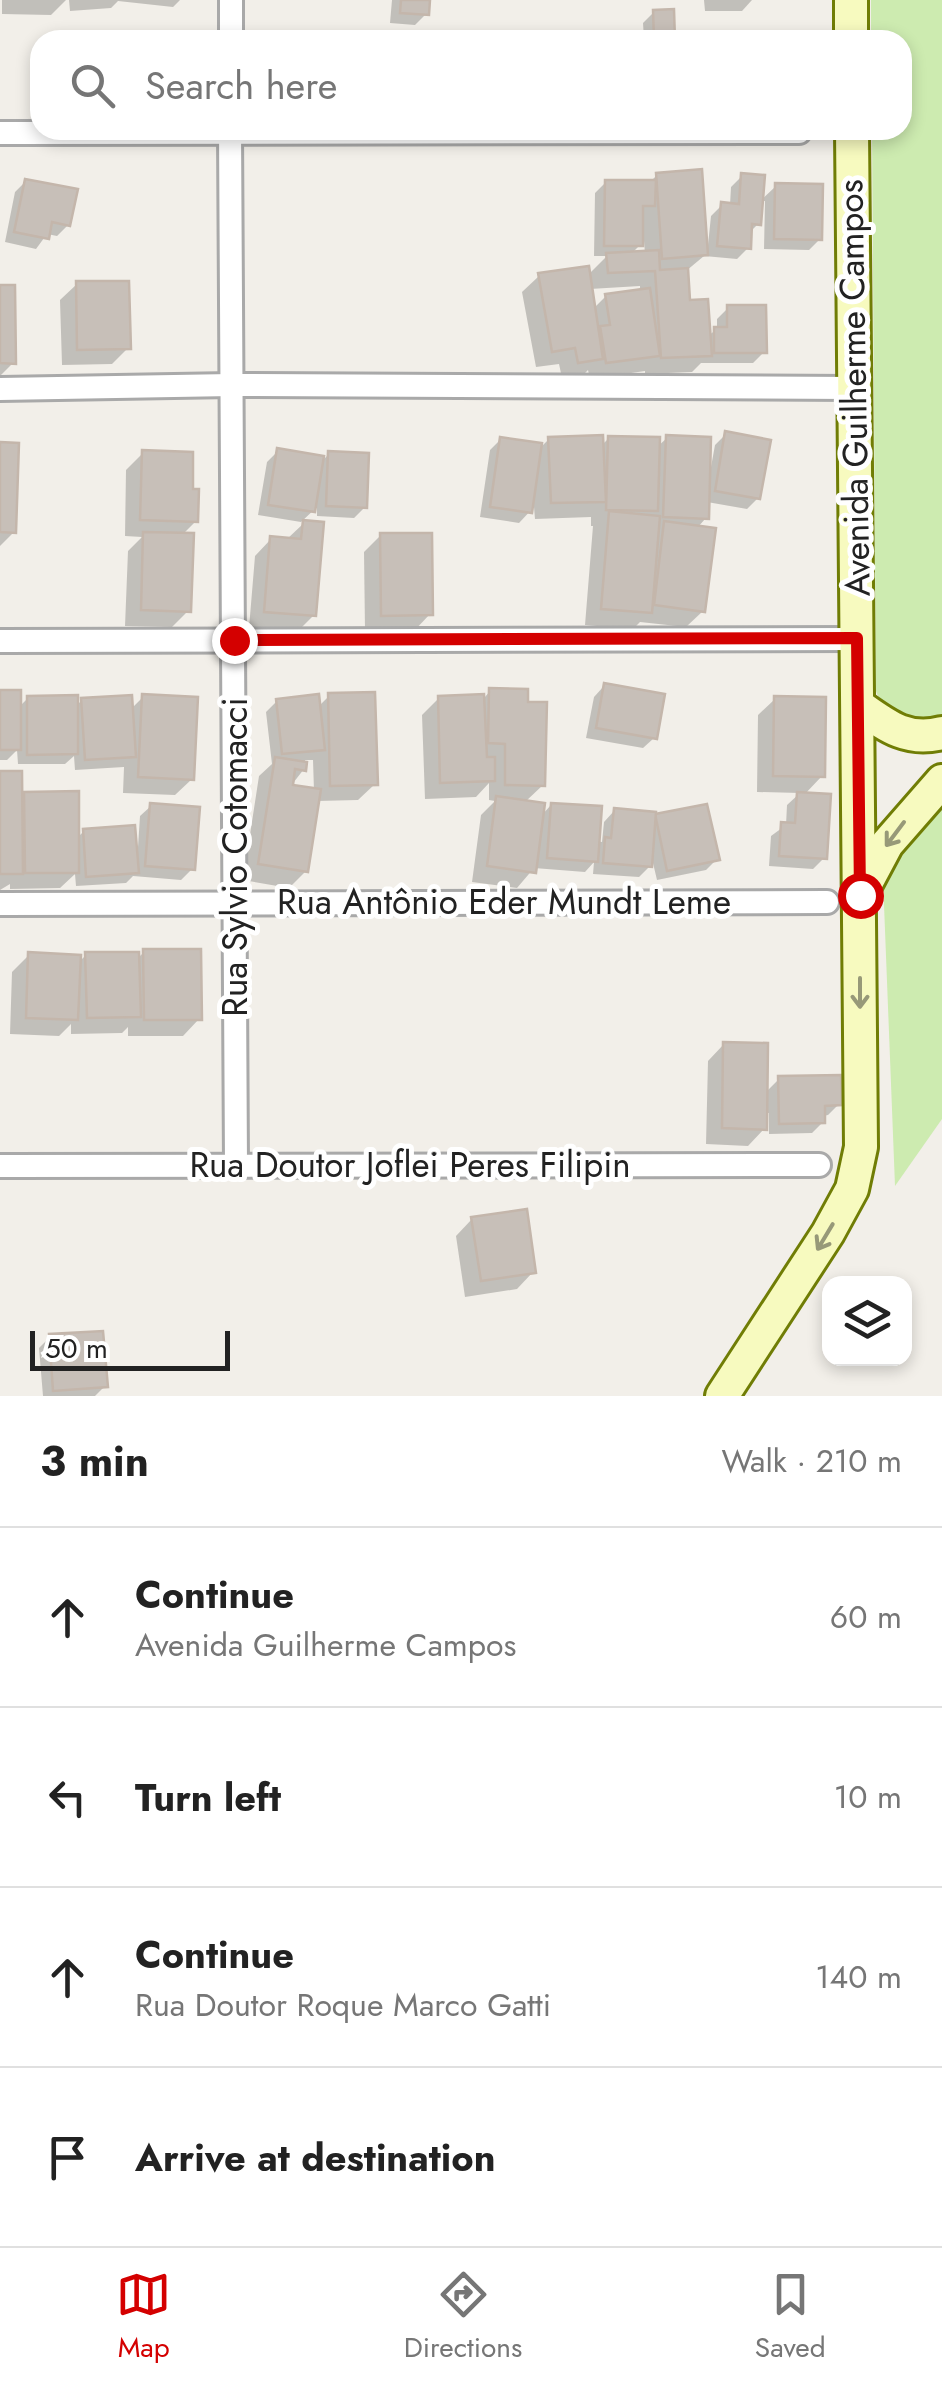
<!DOCTYPE html>
<meta charset="utf-8">
<style>
:root{--surface:#fff;--page:#f2f2f2;--text:#222;--muted:#767676;--line:#e0e0e0;--accent:#d40000}
body{margin:0;font-family:Jost,sans-serif;background:var(--page);color:var(--text)}
.controls{position:absolute;right:30px;bottom:30px;display:grid;overflow:hidden;border-radius:20px;box-shadow:0 5px 15px #0003}
.controls button{width:90px;height:90px;display:grid;place-items:center;padding:0;border:0;border-bottom:2px solid var(--line);background:var(--surface);color:var(--text);font:50px sans-serif}
.scale{position:absolute;left:30px;bottom:25px;width:200px;box-sizing:border-box;padding-left:10px;border:5px solid #222;border-top:0;font-size:28px;line-height:35px;white-space:nowrap;color:#222;-webkit-text-stroke:8px #fff;paint-order:stroke}
.stop{position:absolute;width:30px;height:30px;margin:-22px;border:8px solid #d40000;border-radius:50%;background:#fff}
.stop.end{background:#d40000;border-color:#fff;box-shadow:0 2px 10px #0008}
.list{margin:0;padding:0;list-style:none}
h2{display:flex;justify-content:space-between;align-items:center;height:130px;margin:0;padding:0 40px;font-size:42px}
h2 small{font-size:32px;font-weight:400;color:var(--muted)}
.list li{display:grid;grid-template-columns:65px 1fr auto;gap:30px;align-items:center;box-sizing:border-box;height:180px;padding:0 40px;border-top:2px solid var(--line)}
.list b{display:block;font-size:38px;white-space:nowrap}
.list p{margin:0;font-size:32px;white-space:nowrap;color:var(--muted)}
.list em{font-size:32px;font-style:normal;color:var(--muted)}
.icon{flex:none;width:55px;height:55px;fill:none;stroke:currentColor;stroke-width:2;stroke-linecap:round;stroke-linejoin:round}
.map{position:relative;flex:none;width:942px;height:1396px;overflow:hidden}
.search{position:absolute;background:var(--surface);box-shadow:0 5px 15px #0003;left:30px;right:30px;top:30px;height:110px;display:flex;align-items:center;gap:25px;box-sizing:border-box;padding:0 35px;border-radius:30px;color:var(--muted);font-size:38px}
.sheet{height:850px;background:var(--surface)}
nav{display:flex;justify-content:space-around;align-items:center;box-sizing:border-box;height:140px;border-top:2px solid var(--line);background:var(--surface);font-size:28px;color:var(--muted)}
nav a{display:grid;justify-items:center;gap:5px}
nav .on{color:var(--accent)}
.map>svg:first-child{display:block}
</style>
<div class="map">
<svg width="942" height="1396" viewBox="0 0 942 1396">
<rect width="100%" height="100%" fill="#f2efe9"/>
<g fill="#cdebb0">
<path d="M871 0H942V718L910 727 885 715 876 691 872 130H902V40H871Z"/>
<path d="M942 799V1119L895 1186 883 879 906 838Z"/>
</g>
<g fill="#0003" fill-rule="evenodd">
<path d="M2 0H66L51 15 2 14Z"/>
<path d="M69 0H180L173 7 118 1 111 8 70 11Z"/>
<path d="M392 0H427L426 14 415 25 390 23Z"/>
<path d="M704 0H752L742 11H705Z"/>
<path d="M654 12 673 40H644L643 23Z"/>
<path d="M657 175 705 245H708L711 216 722 205H730L731 187 742 176 760 201 776 186 820 239 809 250 764 249 765 201H760L759 223 749 233 748 248 737 259 704 256 686 271 688 302 708 336 717 329V319L728 308 764 352 753 363H701L692 372 645 374V371L590 379 588 370 583 375 562 378 559 364 536 367 522 292 539 276 588 275 607 256H594L595 193 606 182H650ZM644 241 645 254H631ZM640 286V292L606 296 593 309 590 289Z"/>
<path d="M26 181 68 225 57 236 47 234 36 249 5 242 15 192Z"/>
<path d="M77 284 128 348 112 364 62 365 60 300Z"/>
<path d="M0 288 13 363 0 376Z"/>
<path d="M726 434 758 498 747 509 707 502 706 518 697 528 703 611 686 627 640 622 633 629 585 625 593 526H591V517L535 519 534 507 519 523 480 517 490 450 501 439 542 446 549 439 601 446 609 438 657 447 667 438 711 467 715 445Z"/>
<path d="M0 445 14 532 0 546Z"/>
<path d="M278 451 320 463 329 454 365 507 354 518 317 516V507L301 522 258 515 267 462Z"/>
<path d="M143 453 190 492 196 521 181 536 189 610 172 627 125 626 128 551 142 537 125 536 126 470Z"/>
<path d="M304 523 314 615 297 632 249 628 255 556 271 539 286 540Z"/>
<path d="M381 535 430 614 414 631H365L364 552Z"/>
<path d="M604 686 654 738 643 748 586 738 594 697Z"/>
<path d="M490 691 543 785 525 802 541 816 551 805 597 841 602 842 604 822 614 811 656 817 717 859 706 870 657 880 653 863 639 877 593 874 594 862 585 872 534 868 517 888 472 882 481 815 495 801 489 800V783L476 797 425 799 422 715 439 698 485 697Z"/>
<path d="M0 693 18 708 28 698 75 707 82 700 131 709 143 697 192 779 175 795 123 793 124 767 75 770 74 756 65 764H18L17 750 7 760H0Z"/>
<path d="M329 696 375 784 358 800 317 801 306 871 289 888 243 880 259 776 272 764 266 712 277 701 318 707ZM305 760H313L314 791 290 787 304 769Z"/>
<path d="M775 699 822 776 804 795 824 858 813 869 769 866 771 836 786 825 787 805 800 793 757 792 758 715Z"/>
<path d="M0 773 20 800 25 795 77 838 84 831 138 847 140 816 151 806 192 869 181 880 133 876 126 883 76 886 75 874 60 888 10 889V884L0 890Z"/>
<path d="M144 952 199 1019 183 1036H128V1027L122 1033 71 1034V1024L59 1036 10 1034 12 972 29 955 78 963 86 955 137 959Z"/>
<path d="M724 1044 765 1093 779 1079 839 1104 828 1115 823 1116V1122L812 1133 769 1134V1113H764V1129L748 1146 706 1144 708 1061Z"/>
<path d="M472 1219 533 1272 517 1289 465 1297 456 1236Z"/>
<path d="M50 1337 105 1386 95 1396H43L39 1348Z"/>
</g>
<g fill="#c7bfb8" stroke="#c4b6ab" stroke-width="2.5">
<path d="M401 0H430L429 15 400 13Z"/>
<path d="M674 9 675 40H654L653 10Z"/>
<path d="M702 169 708 255 662 259 656 173Z"/>
<path d="M741 173 765 175 761 225 752 224 751 249 717 246 721 202 739 204Z"/>
<path d="M25 179 78 189 70 226 52 222 49 239 14 232Z"/>
<path d="M605 180H656L655 206H643V246H604Z"/>
<path d="M775 183 823 184 822 240 774 239Z"/>
<path d="M659 250 660 270 688 268 690 300 708 299 712 356 661 358 655 271 608 273 606 253Z"/>
<path d="M589 266 603 359 578 363 575 348 552 352 538 273Z"/>
<path d="M76 281H129L131 349 77 350Z"/>
<path d="M0 285H15L16 364 0 363Z"/>
<path d="M650 288 660 356 606 363 600 326 610 325 605 294Z"/>
<path d="M727 305H766L767 353H714V327H727Z"/>
<path d="M725 431 771 440 760 499 715 491Z"/>
<path d="M603 435 606 502 551 503 548 437Z"/>
<path d="M666 435 711 437 709 519 663 517Z"/>
<path d="M608 436 660 437 658 511 606 510Z"/>
<path d="M500 437 542 443 532 513 490 507Z"/>
<path d="M0 442 19 443 16 533 0 532Z"/>
<path d="M277 448 324 456 315 512 268 505Z"/>
<path d="M142 450 193 452V489H199L198 522 140 520Z"/>
<path d="M328 451 369 453 367 508 326 506Z"/>
<path d="M609 511 660 516 652 613 601 609Z"/>
<path d="M303 520 324 522 316 616 264 612 270 536 301 539Z"/>
<path d="M664 521 716 528 705 612 654 605Z"/>
<path d="M143 532 194 533 191 612 141 610Z"/>
<path d="M380 533H432L433 615 381 616Z"/>
<path d="M604 683 665 694 657 739 596 728Z"/>
<path d="M489 688 528 689V702H547L545 786 505 785V744L488 743Z"/>
<rect x="0" y="690" width="21" height="60"/>
<path d="M375 692 378 785 330 786 328 693Z"/>
<path d="M142 694 198 697 194 780 138 777Z"/>
<path d="M319 694 325 750 282 754 276 699Z"/>
<path d="M484 694 487 757H495V781L440 783 438 696Z"/>
<path d="M78 695V754L27 755V696Z"/>
<path d="M132 695 136 757 85 760 81 698Z"/>
<path d="M774 696 826 697 825 777 773 776Z"/>
<path d="M275 757 307 762 306 771 295 769 293 785 321 789 308 872 258 864Z"/>
<path d="M0 771H22L23 874H0Z"/>
<path d="M79 791V873H25L24 792Z"/>
<path d="M797 792 831 794 827 859 779 856 781 822 795 823Z"/>
<path d="M496 796 545 803 536 873 487 866Z"/>
<path d="M150 803 200 807 195 870 145 866Z"/>
<path d="M551 803 602 806 598 862 547 858Z"/>
<path d="M707 804 720 860 667 871 655 814Z"/>
<path d="M614 808 656 812 652 867 603 863 605 837 611 838Z"/>
<path d="M135 825 139 873 86 877 83 829Z"/>
<path d="M143 949H201L202 1020H144Z"/>
<path d="M28 952 81 955 78 1020 26 1018Z"/>
<path d="M85 952H139L141 1017 87 1018Z"/>
<path d="M723 1042 768 1043 767 1130 722 1128Z"/>
<path d="M841 1075 842 1105 825 1106V1123L779 1124 778 1076Z"/>
<path d="M527 1209 536 1273 481 1281 471 1217Z"/>
<path d="M103 1331 108 1387 53 1391 49 1334Z"/>
</g>
<g fill="none" stroke-linecap="round" stroke-linejoin="round">
<g stroke="#a9a9a9" stroke-width="28">
<g id="minor">
<path d="M231 40V0"/>
<path d="M230 130 236 1164"/>
<path d="M0 133 799 132"/>
<path d="M0 389 232 385 853 388"/>
<path d="M0 641 857 639"/>
<path d="M0 904 827 902"/>
<path d="M0 1166 819 1165"/>
</g>
</g>
<g stroke="#707d05" stroke-width="38">
<g id="secondary">
<path d="M851 0V40"/>
<path d="M859 706C887 726 907 742 942 733"/>
<path d="M862 891 887 844 942 781"/>
<path d="M722 1396 828 1233 852 1189 861 1147 852 130"/>
</g>
</g>
<use href="#minor" stroke="#fff" stroke-width="22"/>
<use href="#secondary" stroke="#f7fabf" stroke-width="32"/>
</g>
<defs><path id="oneway-shaft" d="M-6 0H5M1.5-3L5.5 0L1.5 3" fill="none" stroke-width="1.6" stroke-linecap="round" stroke-linejoin="round" transform="scale(2.5)"/></defs>
<g stroke="#979978">
<use href="#oneway-shaft" transform="translate(895 834) rotate(127)"/>
<use href="#oneway-shaft" transform="translate(860 993) rotate(90)"/>
<use href="#oneway-shaft" transform="translate(825 1237) rotate(121)"/>
</g>
<g fill="none" stroke-linecap="round" stroke-linejoin="round">
<path stroke="#d40000" stroke-width="12" d="M234 640 857 638 860 895"/>
</g>
<g text-anchor="middle" stroke-width="10" stroke-linejoin="round" paint-order="stroke">
<g font-size="35" fill="#222" stroke="#fff">
<text transform="translate(854 388) rotate(-91)" y="12">Avenida Guilherme Campos</text>
<text transform="translate(235 857) rotate(-90)" y="12">Rua Sylvio Cotomacci</text>
<text x="504" y="914">Rua Antônio Eder Mundt Leme</text>
<text x="410" y="1177">Rua Doutor Joflei Peres Filipin</text>
</g>
</g>
</svg>
<div class="controls">
<button><svg class="icon" aria-label="layers" viewBox="0 0 24 24"><path d="M12 4l9 5-9 5-9-5zM3 14l9 5 9-5"/></svg></button>
</div>
<div class="scale">50 m</div>
<div class="stop" style="left:860px;top:895px"></div>
<div class="stop end" style="left:234px;top:640px"></div>
<div class="search"><svg class="icon" aria-label="search" viewBox="0 0 24 24"><circle cx="10" cy="10" r="6"/><path d="M15 15l6 6"/></svg>Search here</div>
</div>
<section class="sheet">
<h2>3 min<small>Walk · 210 m</small></h2>
<ul class="list">
<li><svg class="icon" aria-label="ahead" viewBox="0 0 24 24"><path d="M12 20V5M6 11l6-6 6 6"/></svg><div><b>Continue</b><p>Avenida Guilherme Campos</p></div><em>60 m</em></li>
<li><svg class="icon" aria-label="left" viewBox="0 0 24 24"><path d="M17 20v-9H6M10 6l-5 5 5 5"/></svg><div><b>Turn left</b></div><em>10 m</em></li>
<li><svg class="icon" aria-label="ahead" viewBox="0 0 24 24"><path d="M12 20V5M6 11l6-6 6 6"/></svg><div><b>Continue</b><p>Rua Doutor Roque Marco Gatti</p></div><em>140 m</em></li>
<li><svg class="icon" aria-label="arrive" viewBox="0 0 24 24"><path d="M6 21V4h12l-3 4 3 4H6"/></svg><div><b>Arrive at destination</b></div></li>
</ul>
</section>
<nav>
<a class="on"><svg class="icon" aria-label="map" viewBox="0 0 24 24"><path d="M3 6l6-2 6 2 6-2v14l-6 2-6-2-6 2zM9 4v14M15 6v14"/></svg>Map</a>
<a><svg class="icon" aria-label="directions" viewBox="0 0 24 24"><path d="M12 3l9 9-9 9-9-9zM9 14v-3h6M13 9l2 2-2 2"/></svg>Directions</a>
<a><svg class="icon" aria-label="saved" viewBox="0 0 24 24"><path d="M7 4h10v16l-5-4-5 4z"/></svg>Saved</a>
</nav>
